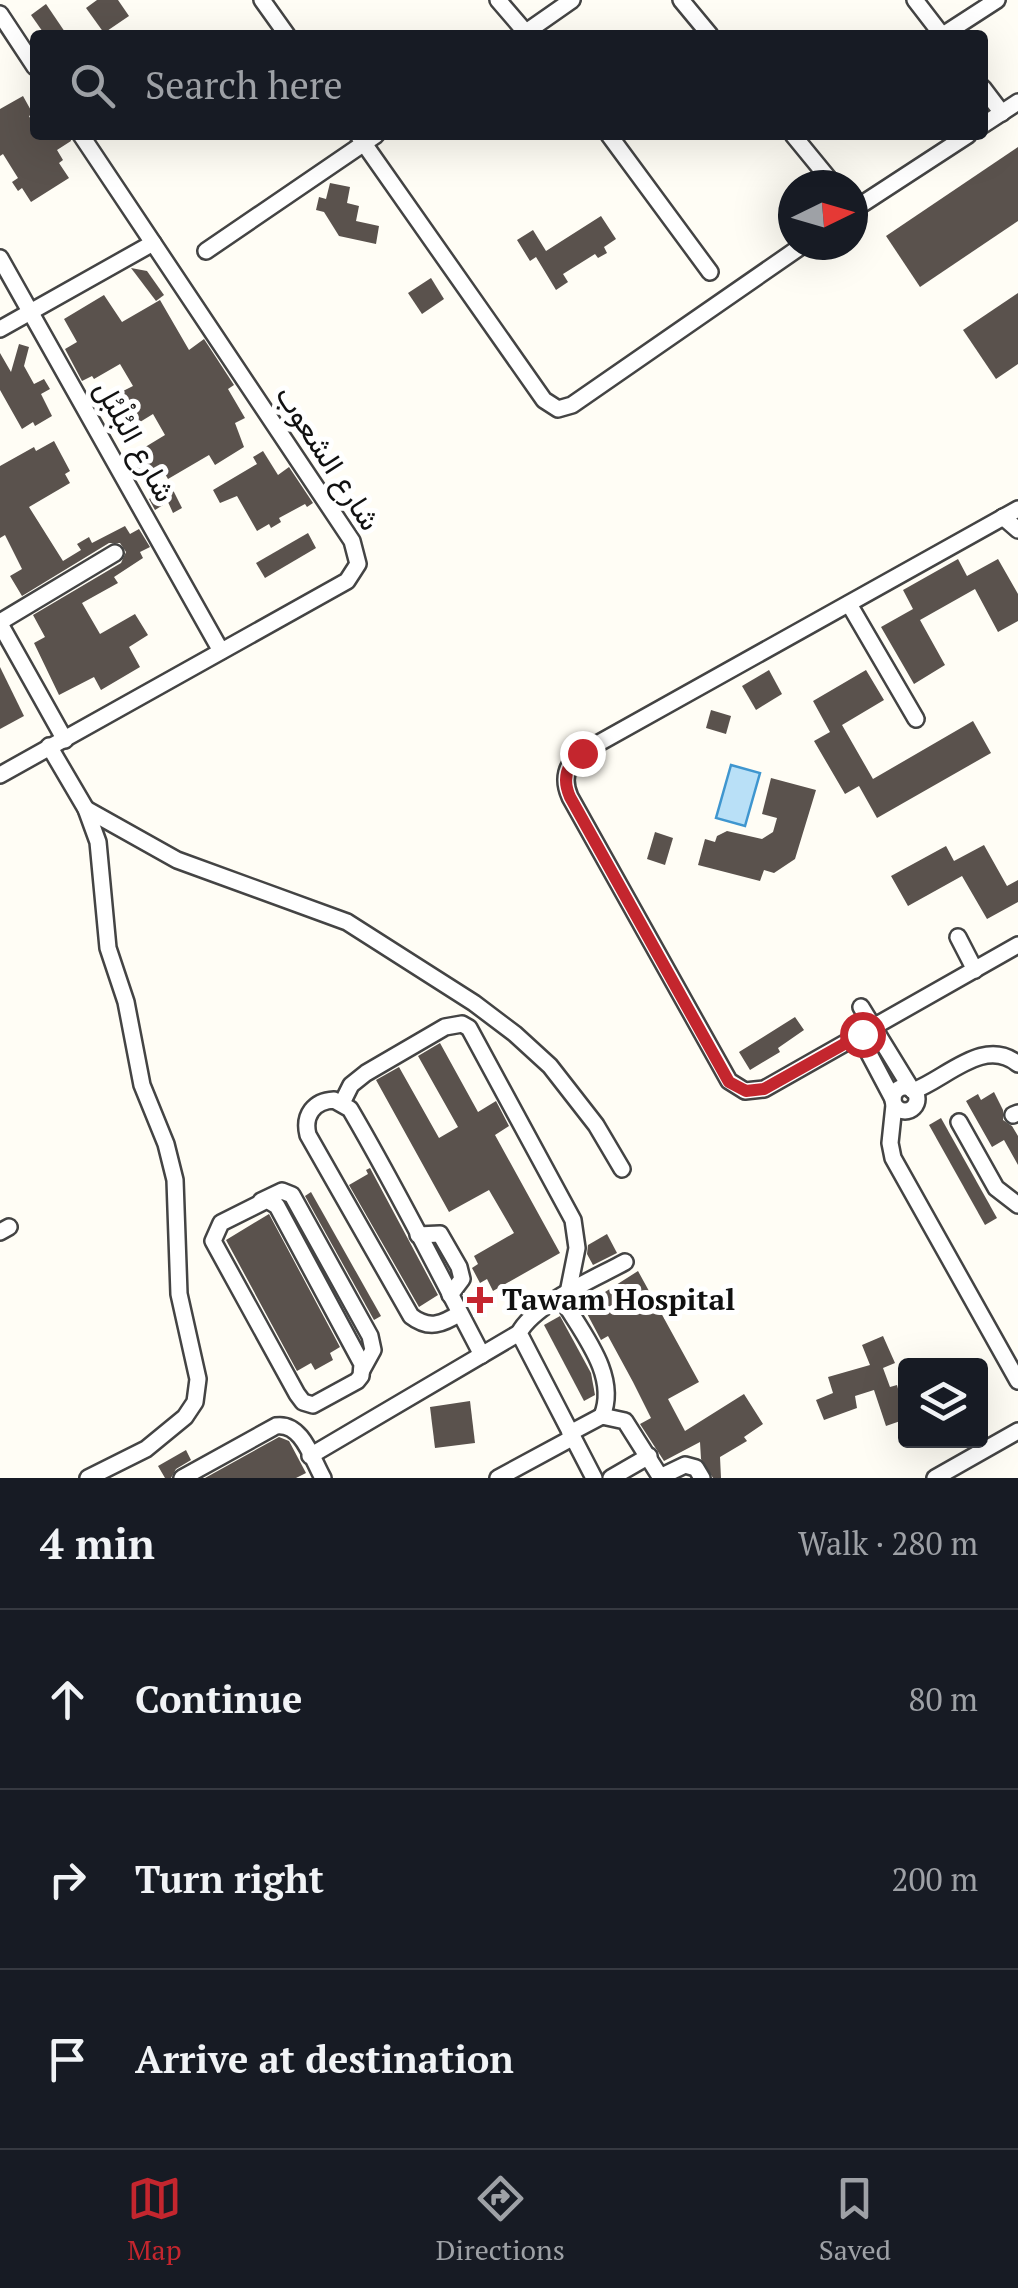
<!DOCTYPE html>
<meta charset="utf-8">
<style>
:root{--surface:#171b24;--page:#20242c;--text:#f1f3f6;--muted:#9ea1a6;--line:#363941;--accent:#c4262e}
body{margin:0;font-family:"PT Serif",Vazirmatn,serif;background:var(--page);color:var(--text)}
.controls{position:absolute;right:30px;bottom:30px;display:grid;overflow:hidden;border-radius:10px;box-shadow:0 10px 40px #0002}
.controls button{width:90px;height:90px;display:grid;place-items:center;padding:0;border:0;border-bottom:2px solid var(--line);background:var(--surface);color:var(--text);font:50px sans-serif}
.compass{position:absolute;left:778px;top:170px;width:90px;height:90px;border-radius:50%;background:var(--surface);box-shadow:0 10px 40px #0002;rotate:85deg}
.stop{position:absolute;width:30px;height:30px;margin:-22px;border:8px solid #c4262e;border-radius:50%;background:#fff}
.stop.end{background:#c4262e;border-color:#fff;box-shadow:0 2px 10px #0008}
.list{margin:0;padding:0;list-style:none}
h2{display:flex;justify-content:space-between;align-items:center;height:130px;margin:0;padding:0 40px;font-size:42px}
h2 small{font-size:32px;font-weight:400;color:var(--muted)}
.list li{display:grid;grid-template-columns:65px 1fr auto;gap:30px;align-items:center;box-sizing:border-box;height:180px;padding:0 40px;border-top:2px solid var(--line)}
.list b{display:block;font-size:38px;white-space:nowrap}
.list em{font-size:32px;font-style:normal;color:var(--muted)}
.icon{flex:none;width:55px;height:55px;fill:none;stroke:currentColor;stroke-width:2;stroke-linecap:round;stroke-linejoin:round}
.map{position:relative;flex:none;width:1018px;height:1478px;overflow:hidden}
.search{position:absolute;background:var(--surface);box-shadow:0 10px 40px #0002;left:30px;right:30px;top:30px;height:110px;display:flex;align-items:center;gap:25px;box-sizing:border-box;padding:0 35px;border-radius:10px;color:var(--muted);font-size:38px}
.sheet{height:670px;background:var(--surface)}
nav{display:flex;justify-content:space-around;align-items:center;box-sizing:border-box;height:140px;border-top:2px solid var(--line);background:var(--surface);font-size:28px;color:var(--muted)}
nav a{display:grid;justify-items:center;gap:5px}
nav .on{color:var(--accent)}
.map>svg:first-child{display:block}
</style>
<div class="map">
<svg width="1018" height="1478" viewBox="0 0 1018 1478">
<rect width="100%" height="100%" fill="#fffdf5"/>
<path fill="#b9e0f7" stroke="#3f96cf" stroke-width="2.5" d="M731 765 760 773 745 826 716 818Z"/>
<g fill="#5a524d">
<path d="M97 0H118L129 16 104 33 86 8Z"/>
<path d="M46 4 67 35H45L31 15Z"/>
<path d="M23 96 33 114 29 116 35 127V135H70L71 141 57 150 63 160 59 163 69 178 31 202 22 188 18 191 12 182 18 178 3 154 0 156V109Z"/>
<path d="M1018 147V221L920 287 886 236Z"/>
<path d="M330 183 350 187 347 203 359 206 356 221 379 226 376 244 339 236 324 212 316 210 319 197 326 199Z"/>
<path d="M601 216 616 239 604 247 607 253 598 258 595 254 563 274 568 282 556 290 536 257 530 261 517 240 533 230 546 251Z"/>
<path d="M131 268 147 271 164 295 156 301Z"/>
<path d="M431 278 444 299 422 314 408 293Z"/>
<path d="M1018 293V364L996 379 963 330Z"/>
<path d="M104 295 122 322 160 300 189 350 204 339 234 385 228 389 245 418 235 423 244 447 215 465 209 455 168 479 161 467 139 480 133 469 143 464 137 452 165 435 153 414 127 430 120 418 126 414 118 404 119 393 133 386 120 364 94 379 92 376 82 381 65 349 77 342 64 319Z"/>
<path d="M19 344 29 347 24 366 34 384 44 379 50 389 41 394 52 416 35 426 33 422 22 429 0 390V353L11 372Z"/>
<path d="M54 441 70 471 65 474 70 483 29 507 63 561 81 550 77 544 89 537 92 543 125 526 130 534 139 529 150 547 140 552 143 558 114 577 118 583 82 603 100 634 135 614 148 635 129 647 140 667 101 690 94 677 59 695 34 643 45 637 33 615 121 563 126 552 120 543H109L22 596 10 576 22 569 5 535 0 538V466L34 447 36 451Z"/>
<path d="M263 451 278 475 289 467 313 503 307 507 305 504 279 518 281 522 271 528 269 524 257 531 237 496 220 503 213 490 257 464 253 457Z"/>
<path d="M171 486 182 508 173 513 168 502 155 510 149 499Z"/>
<path d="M308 533 316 548 265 578 256 563Z"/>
<path d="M958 559 967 576 998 559 1018 594V621L998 632 975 589 920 620 945 665 914 684 881 627 913 609 903 590Z"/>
<path d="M0 667 24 716 0 729Z"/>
<path d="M769 670 782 694 756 710 742 686Z"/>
<path d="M866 670 884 700 842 725 873 779 973 721 991 753 877 818 859 786 845 794 814 741 830 732 813 701Z"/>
<path d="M711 710 731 716 726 734 706 728Z"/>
<path d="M771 778 816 790 795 859 774 873 764 870 760 881 698 865 705 839 715 842 717 836 727 831 762 839 773 832 777 818 762 814Z"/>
<path d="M655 832 673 838 665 865 647 859Z"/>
<path d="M984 845 1007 886 1018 880V902L987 919 962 876 908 906 891 876 946 846 954 861Z"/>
<path d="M795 1017 804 1030 778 1048 780 1052 750 1070 739 1052Z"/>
<path d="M440 1043 478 1112 496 1101 509 1126 495 1135 560 1253 493 1291 487 1279 480 1283 472 1268 478 1264 474 1256 514 1233 489 1190 449 1212 376 1080 399 1067 439 1138 458 1127 418 1056Z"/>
<path d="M994 1092 1003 1110V1120L1012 1126 1018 1136V1165L1004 1140 992 1147 966 1101 978 1094 981 1100Z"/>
<path d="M941 1118 997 1218 985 1225 929 1125Z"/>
<path d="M370 1168 438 1295 419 1307 349 1185 368 1174 366 1170Z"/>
<path d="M311 1192 381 1316 374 1320 305 1196Z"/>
<path d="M269 1214 340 1347 330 1353 333 1360 315 1370 311 1363 297 1371 226 1240Z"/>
<path d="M607 1234 617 1253 593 1265 587 1254 588 1245Z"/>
<path d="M638 1271 699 1382 668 1399 685 1431 744 1394 763 1424 744 1437 747 1441 720 1457 721 1478H713L701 1459 700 1442 664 1461 640 1424 651 1418 633 1382 608 1336 601 1340 583 1306Z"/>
<path d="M560 1316 591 1373 595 1395 584 1401 544 1325Z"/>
<path d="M883 1336 895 1363 883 1368 890 1387 897 1385 906 1419 886 1426 874 1390 855 1396 857 1408 824 1420 816 1400 833 1393 828 1377 870 1365 862 1345Z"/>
<path d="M470 1401 475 1443 435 1448 430 1407Z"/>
<path d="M279 1437 289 1441 306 1473 296 1478H205Z"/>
<path d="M186 1450 191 1460 176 1469 171 1478H165L158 1466Z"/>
</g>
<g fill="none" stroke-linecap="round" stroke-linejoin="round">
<g stroke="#444" stroke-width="20">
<g id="minor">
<path d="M262 0 287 35"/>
<path d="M498 0 528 35"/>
<path d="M681 0 710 35"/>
<path d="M915 0 942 35"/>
<path d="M0 14 35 67"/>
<path d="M522 35 572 0"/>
<path d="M943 35 997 0"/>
<path d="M983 88 1002 113"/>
<path d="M983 125 1018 102"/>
<path d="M358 135 544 400 558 409 572 405 803 245"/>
<path d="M609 135 710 272"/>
<path d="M793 135 834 185"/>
<path d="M853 210 968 135"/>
<path d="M206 251 376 135"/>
<path d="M0 258 221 651"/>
<path d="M0 329 153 243"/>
<path d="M1018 509 581 753C566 764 562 779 570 797L729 1081 745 1091 764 1089 1018 945"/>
<path d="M1003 517 1018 530"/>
<path d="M849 604 916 719"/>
<path d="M0 622 115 553"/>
<path d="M0 624 65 740"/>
<path d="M49 746 86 809 98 842 108 948 126 1002 142 1085 166 1144 175 1180 179 1294 198 1379 195 1402 185 1417 146 1449 88 1478"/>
<path d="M0 775 347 581 358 564 352 541 81 135"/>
<path d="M86 809 177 860 347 922 474 1003 515 1034 550 1066 596 1125 622 1169"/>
<path d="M958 937 975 970"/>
<path d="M861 1007 912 1090"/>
<path d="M861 1028 866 1048 893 1099"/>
<circle cx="905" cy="1099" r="12"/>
<path d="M913 1091C946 1079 984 1036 1018 1064"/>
<path d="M342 1103 351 1085 366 1073 445 1027 462 1024 469 1028 573 1220 577 1248 568 1293"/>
<path d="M894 1105 890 1143 893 1158 1018 1381"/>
<path d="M1013 1115 1018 1113"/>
<path d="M959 1122 996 1188 1018 1205"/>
<path d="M267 1200 277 1206 362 1364 361 1376 357 1381 313 1405 303 1402 297 1394 213 1241 221 1223Z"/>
<path d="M261 1201 282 1191 292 1195 370 1336 373 1350 362 1370"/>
<path d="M0 1232 9 1227"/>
<path d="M418 1235 440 1234 459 1267 462 1279 450 1295"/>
<path d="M561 1297C581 1332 619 1375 602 1416"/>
<path d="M460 1313C443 1324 429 1330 411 1316L308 1135C303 1115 314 1101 334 1100L350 1109C397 1189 439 1273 482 1355"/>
<path d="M570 1433 602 1416 625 1421 661 1478"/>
<path d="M310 1456 519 1333"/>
<path d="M660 1477 685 1465 696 1468 702 1478"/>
<path d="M182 1478 276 1426C302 1422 312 1459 323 1478"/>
<path d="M498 1478 572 1438"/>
<path d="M594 1478 519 1333C534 1304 596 1278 625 1262"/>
<path d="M611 1478 649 1456"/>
<path d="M935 1478 1018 1431"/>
</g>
</g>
<use href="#minor" stroke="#fff" stroke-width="15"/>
</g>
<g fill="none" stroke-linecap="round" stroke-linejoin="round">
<path stroke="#c4262e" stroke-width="12" d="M582 753C566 764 562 779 570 797L729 1082 746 1091 764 1089 862 1034"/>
</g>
<path fill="#c4262e" stroke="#fff" stroke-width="4" d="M475 1285h10v10h10v10h-10v10h-10v-10h-10v-10h10z"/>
<g text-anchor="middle" stroke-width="10" stroke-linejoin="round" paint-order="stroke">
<g font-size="30" fill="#111" stroke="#fff">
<text transform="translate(135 441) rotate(61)" y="10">شارع البُلْبُل</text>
<text transform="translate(328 458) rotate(57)" y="10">شارع الشعوب</text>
</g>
<g font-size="30" font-weight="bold" fill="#111" stroke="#fff" text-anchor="start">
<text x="502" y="1310">Tawam Hospital</text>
</g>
</g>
</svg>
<div class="controls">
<button><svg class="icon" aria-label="layers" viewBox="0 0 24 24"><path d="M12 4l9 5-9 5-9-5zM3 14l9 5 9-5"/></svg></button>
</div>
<svg class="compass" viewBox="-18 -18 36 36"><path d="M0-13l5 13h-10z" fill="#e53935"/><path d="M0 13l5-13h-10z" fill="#9ea1a6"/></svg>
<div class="stop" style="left:862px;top:1034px"></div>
<div class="stop end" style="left:582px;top:753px"></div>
<div class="search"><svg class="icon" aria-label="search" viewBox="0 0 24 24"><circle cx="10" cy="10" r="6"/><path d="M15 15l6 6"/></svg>Search here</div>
</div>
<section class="sheet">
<h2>4 min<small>Walk · 280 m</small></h2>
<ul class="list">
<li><svg class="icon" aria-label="ahead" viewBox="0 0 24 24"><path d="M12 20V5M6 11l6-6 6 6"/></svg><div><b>Continue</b></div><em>80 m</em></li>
<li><svg class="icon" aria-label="right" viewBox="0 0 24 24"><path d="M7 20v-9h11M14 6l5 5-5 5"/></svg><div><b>Turn right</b></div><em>200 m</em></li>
<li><svg class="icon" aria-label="arrive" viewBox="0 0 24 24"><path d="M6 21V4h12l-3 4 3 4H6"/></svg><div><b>Arrive at destination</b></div></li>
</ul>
</section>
<nav>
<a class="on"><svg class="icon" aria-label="map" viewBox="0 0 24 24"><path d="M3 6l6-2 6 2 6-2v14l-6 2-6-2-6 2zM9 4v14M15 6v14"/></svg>Map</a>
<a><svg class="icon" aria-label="directions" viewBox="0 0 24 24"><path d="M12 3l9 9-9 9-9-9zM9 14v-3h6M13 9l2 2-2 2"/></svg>Directions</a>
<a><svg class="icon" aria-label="saved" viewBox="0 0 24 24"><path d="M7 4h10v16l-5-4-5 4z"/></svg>Saved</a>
</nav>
